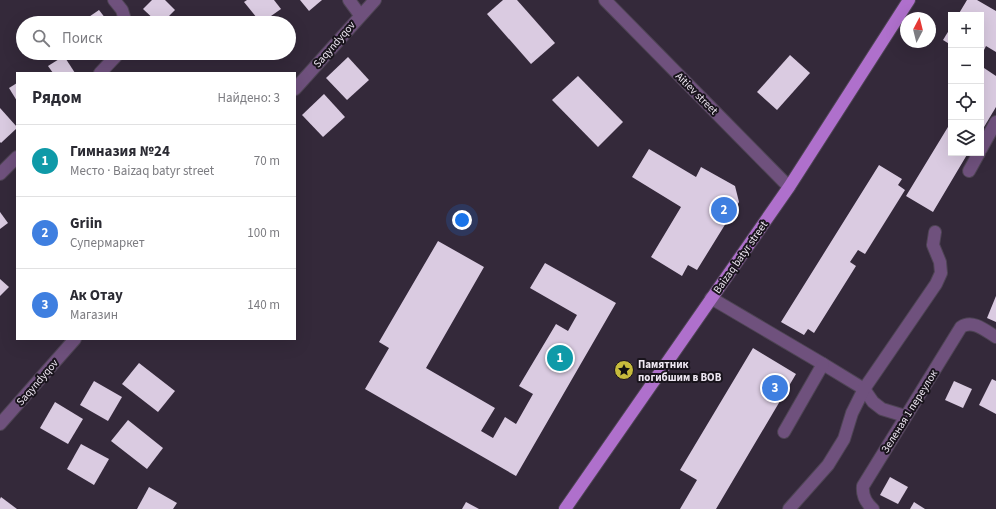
<!DOCTYPE html>
<html lang="ru">
<meta charset="utf-8">
<style>
:root{--surface:#fff;--page:#f7f7f7;--text:#2b2b33;--muted:#7c7c81;--line:#e1e1e2;--accent:#111827}
body{margin:0;font-family:"Source Sans 3",sans-serif;background:var(--page);color:var(--text)}
.controls{position:absolute;right:12px;top:12px;display:grid;overflow:hidden;border-radius:0px;box-shadow:0 4px 16px #0002}
.controls button{width:36px;height:36px;display:grid;place-items:center;padding:0;border:0;border-bottom:1px solid var(--line);background:var(--surface);color:var(--text);font:20px sans-serif}
.compass{position:absolute;left:900px;top:12px;width:36px;height:36px;border-radius:50%;background:var(--surface);box-shadow:0 4px 16px #0002;rotate:7deg}
.you{position:absolute;left:462px;top:220px;width:14px;height:14px;margin:-10px;border:3px solid #fff;border-radius:50%;background:#1a73e8;box-shadow:0 0 0 6px #1a73e833}
.badge{display:grid;place-items:center;width:26px;height:26px;border-radius:50%;background:var(--accent);color:#fff;font-size:13px;font-weight:700}
.pin{position:absolute;translate:-50% -50%;border:2px solid #fff;box-shadow:0 1px 4px #0006}
.list{margin:0;padding:0;list-style:none}
h2{display:flex;justify-content:space-between;align-items:center;height:52px;margin:0;padding:0 16px;font-size:17px}
h2 small{font-size:13px;font-weight:400;color:var(--muted)}
.list li{display:grid;grid-template-columns:26px 1fr auto;gap:12px;align-items:center;box-sizing:border-box;height:72px;padding:0 16px;border-top:1px solid var(--line)}
.list b{display:block;font-size:15px;white-space:nowrap}
.list p{margin:0;font-size:13px;white-space:nowrap;color:var(--muted)}
.list em{font-size:13px;font-style:normal;color:var(--muted)}
.icon{flex:none;width:22px;height:22px;fill:none;stroke:currentColor;stroke-width:2;stroke-linecap:round;stroke-linejoin:round}
.map{position:relative;flex:none;width:996px;height:509px;overflow:hidden}
.search{position:absolute;background:var(--surface);box-shadow:0 4px 16px #0002;left:16px;top:16px;width:280px;height:44px;display:flex;align-items:center;gap:10px;box-sizing:border-box;padding:0 14px;border-radius:22px;color:var(--muted);font-size:15px}
.panel{position:absolute;background:var(--surface);box-shadow:0 4px 16px #0002;left:16px;top:72px;width:280px;height:268px;border-radius:0px}
.map>svg:first-child{display:block}
</style>
<div class="map">
<svg width="996" height="509" viewBox="0 0 996 509">
<rect width="100%" height="100%" fill="#34293a"/>
<g fill="#dacbe1">
<path d="M152 0H165L175 10 162 23H158L143 9Z"/>
<path d="M247 0H274L281 9 261 23 244 2Z"/>
<path d="M300 0H322L309 11Z"/>
<path d="M503 0H517L555 43 531 64 487 14Z"/>
<path d="M967 0H977L996 11V52L986 46 981 56V15H958Z"/>
<path d="M99 10 109 23H80Z"/>
<path d="M951 27V45L943 40Z"/>
<path d="M790 55 810 73 777 110 757 92Z"/>
<path d="M64 56 75 73H53L48 66Z"/>
<path d="M348 57 369 80 347 100 326 78Z"/>
<path d="M984 68 996 76V107L981 132V73Z"/>
<path d="M578 76 623 122 598 147 552 100Z"/>
<path d="M17 83V101L9 88Z"/>
<path d="M324 94 345 117 323 137 302 115Z"/>
<path d="M0 108 17 127V128L1 143 0 142Z"/>
<path d="M951 122V153H968L933 212 906 196Z"/>
<path d="M649 149 696 177 701 167 735 186 739 202 697 270 688 265 682 276 651 257 681 207 632 177Z"/>
<path d="M879 165 902 179 898 185 905 190 865 254 858 250 850 262 856 266 814 333 808 329 804 335 781 322Z"/>
<path d="M0 212 8 223 0 229Z"/>
<path d="M438 241 484 267 426 368 495 408 481 431 493 438 505 417 516 424 533 394 519 386 556 324 568 331 577 315 530 288 545 263 616 303 516 476 365 389 389 348 379 342Z"/>
<path d="M0 279 9 287 0 296Z"/>
<path d="M996 296V322L987 318Z"/>
<path d="M753 348 796 374 716 509H680L697 480 680 470Z"/>
<path d="M139 363 175 391 158 412 122 384Z"/>
<path d="M992 379 996 381V414L979 405Z"/>
<path d="M94 381 122 397 108 421 80 405Z"/>
<path d="M954 381 972 389 963 408 945 400Z"/>
<path d="M55 402 83 419 68 444 40 428Z"/>
<path d="M128 420 163 448 147 469 111 441Z"/>
<path d="M81 444 109 459 94 485 67 469Z"/>
<path d="M890 477 908 487 898 504 880 495Z"/>
<path d="M149 487 177 503 173 509H137Z"/>
<path d="M1 497 17 509H0V499Z"/>
<path d="M466 502 479 509H462Z"/>
<path d="M914 502 925 509H910Z"/>
</g>
<g fill="none" stroke-linecap="round" stroke-linejoin="round">
<g stroke="#4e4454" stroke-width="14">
<g id="minor">
<path d="M114 0 122 10 126 23"/>
<path d="M349 0 360 15"/>
<path d="M605 0 789 187"/>
<path d="M100 73 119 53"/>
<path d="M295 89 375 0"/>
<path d="M981 149 996 122"/>
<path d="M969 171 979 153"/>
<path d="M0 174 17 157"/>
<path d="M711 298 823 364 864 389 873 402 882 409 905 416"/>
<path d="M0 424 75 339"/>
<path d="M784 432 823 364"/>
<path d="M789 509 828 465 844 439 852 413 864 389 936 284 941 273 940 262 933 245 935 232"/>
<path d="M873 509C866 503 862 495 863 486L961 327C973 319 986 331 996 337"/>
</g>
</g>
<g stroke="#4e4454" stroke-width="14">
<path id="major" d="M565 509 789 187 909 0"/>
</g>
<use href="#minor" stroke="#6f517d" stroke-width="12"/>
<use href="#major" stroke="#af70cc" stroke-width="12"/>
</g>
<defs>
<g id="sight-disc" transform="scale(1)"><circle r="9.5" fill="#c6bb3c" stroke="#19141c"/><path d="M0-6L1.8-2.2L6-1.7L2.9 1.2L3.7 5.4L0 3.3L-3.7 5.4L-2.9 1.2L-6-1.7L-1.8-2.2Z" fill="#111"/></g>
</defs>
<g fill-rule="evenodd">
<use href="#sight-disc" x="624" y="370"/>
</g>
<g text-anchor="middle" stroke-width="4" stroke-linejoin="round" paint-order="stroke">
<g font-size="11" fill="#eee7f2" stroke="#19141c">
<text transform="translate(334 44) rotate(-49)" y="4">Saqyndyqov</text>
<text transform="translate(697 93) rotate(45)" y="4">Aitiev street</text>
<text transform="translate(740 257) rotate(-55)" y="4">Baizaq batyr street</text>
<text transform="translate(37 382) rotate(-49)" y="4">Saqyndyqov</text>
<text transform="translate(909 411) rotate(-58)" y="4">Зеленая 1 переулок</text>
</g>
<g font-size="11" font-weight="bold" fill="#eee7f2" stroke="#19141c" text-anchor="start">
<text x="638" y="368">Памятник<tspan x="638" dy="13">погибшим в ВОВ</tspan></text>
</g>
</g>
</svg>
<div class="controls">
<button>+</button>
<button>−</button>
<button><svg class="icon" aria-label="locate" viewBox="0 0 24 24"><circle cx="12" cy="12" r="6"/><path d="M12 2v4M12 18v4M2 12h4M18 12h4"/></svg></button>
<button><svg class="icon" aria-label="layers" viewBox="0 0 24 24"><path d="M12 4l9 5-9 5-9-5zM3 14l9 5 9-5"/></svg></button>
</div>
<svg class="compass" viewBox="-18 -18 36 36"><path d="M0-13l5 13h-10z" fill="#e53935"/><path d="M0 13l5-13h-10z" fill="#7c7c81"/></svg>
<div class="you"></div>
<div class="pin badge" style="left:560px;top:358px;background:#0f9aa8">1</div>
<div class="pin badge" style="left:724px;top:210px;background:#3f7fe0">2</div>
<div class="pin badge" style="left:775px;top:388px;background:#3f7fe0">3</div>
<div class="search"><svg class="icon" aria-label="search" viewBox="0 0 24 24"><circle cx="10" cy="10" r="6"/><path d="M15 15l6 6"/></svg>Поиск</div>
<section class="panel">
<h2>Рядом<small>Найдено: 3</small></h2>
<ul class="list">
<li><span class="badge" style="background:#0f9aa8">1</span><div><b>Гимназия №24</b><p>Место · Baizaq batyr street</p></div><em>70 m</em></li>
<li><span class="badge" style="background:#3f7fe0">2</span><div><b>Griin</b><p>Супермаркет</p></div><em>100 m</em></li>
<li><span class="badge" style="background:#3f7fe0">3</span><div><b>Ак Отау</b><p>Магазин</p></div><em>140 m</em></li>
</ul>
</section>
</div>
